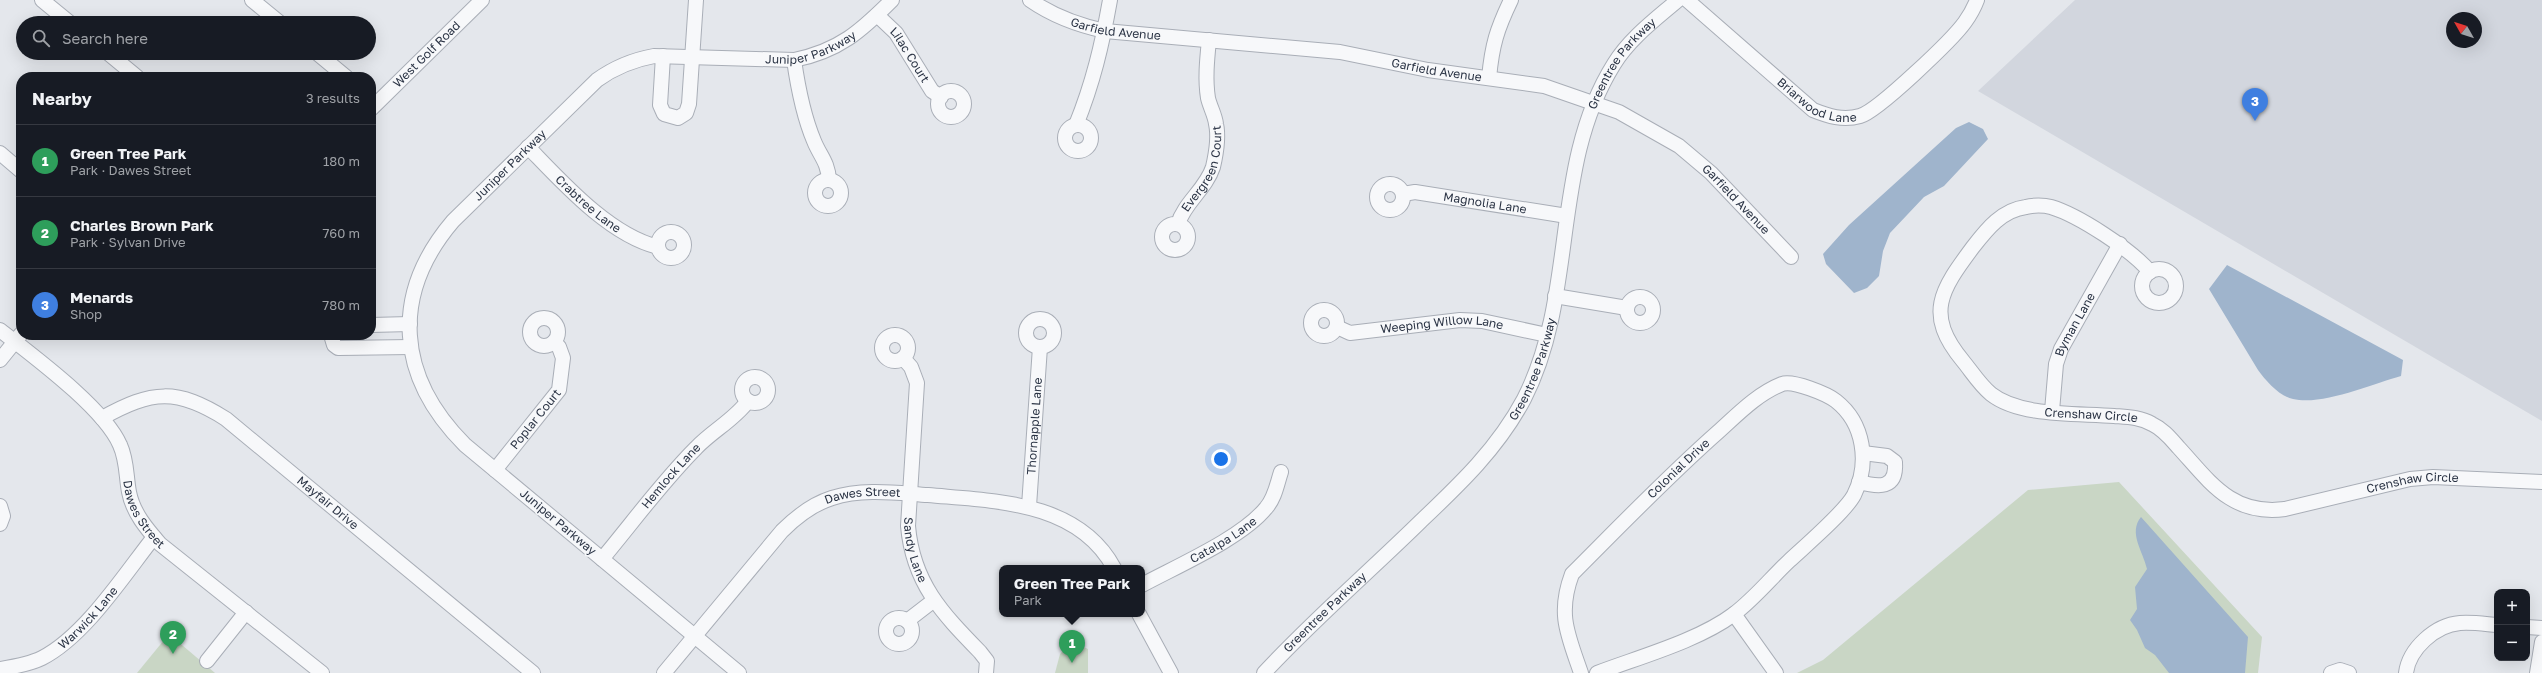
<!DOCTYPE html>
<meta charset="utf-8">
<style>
:root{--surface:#171b24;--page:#20242c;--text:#f1f3f6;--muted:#9ea1a6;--line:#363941;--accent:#d93025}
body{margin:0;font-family:"Golos Text",sans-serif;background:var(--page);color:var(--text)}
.controls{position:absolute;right:12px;bottom:12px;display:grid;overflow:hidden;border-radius:8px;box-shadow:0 4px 16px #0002}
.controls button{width:36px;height:36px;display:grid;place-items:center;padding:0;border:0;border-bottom:1px solid var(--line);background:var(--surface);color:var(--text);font:20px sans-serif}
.compass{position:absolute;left:2446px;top:12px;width:36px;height:36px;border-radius:50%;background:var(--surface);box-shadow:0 4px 16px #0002;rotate:309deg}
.you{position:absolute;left:1221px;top:459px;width:14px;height:14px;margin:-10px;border:3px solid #fff;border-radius:50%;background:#1a73e8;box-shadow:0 0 0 6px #1a73e833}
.badge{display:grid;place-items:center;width:26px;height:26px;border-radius:50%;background:var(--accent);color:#fff;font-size:13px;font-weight:700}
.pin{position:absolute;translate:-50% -33px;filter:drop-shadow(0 1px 2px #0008)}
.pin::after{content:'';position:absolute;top:21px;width:14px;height:12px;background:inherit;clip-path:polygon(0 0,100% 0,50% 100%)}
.popup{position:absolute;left:999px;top:565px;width:146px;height:52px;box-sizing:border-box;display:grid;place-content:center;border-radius:8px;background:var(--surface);filter:drop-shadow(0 1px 3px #0005);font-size:13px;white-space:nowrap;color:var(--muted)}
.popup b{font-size:15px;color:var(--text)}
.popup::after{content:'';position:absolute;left:50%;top:100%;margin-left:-8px;border:8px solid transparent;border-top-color:var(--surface)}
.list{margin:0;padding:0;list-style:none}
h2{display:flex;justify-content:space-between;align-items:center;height:52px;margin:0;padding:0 16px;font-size:17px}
h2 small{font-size:13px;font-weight:400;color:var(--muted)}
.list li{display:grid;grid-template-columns:26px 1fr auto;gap:12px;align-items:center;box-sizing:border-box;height:72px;padding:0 16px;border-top:1px solid var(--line)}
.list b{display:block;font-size:15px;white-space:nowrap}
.list p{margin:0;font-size:13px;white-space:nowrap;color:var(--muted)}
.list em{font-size:13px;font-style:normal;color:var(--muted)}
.icon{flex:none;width:22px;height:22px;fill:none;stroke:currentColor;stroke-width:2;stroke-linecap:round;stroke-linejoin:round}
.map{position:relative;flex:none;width:2542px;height:673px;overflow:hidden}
.search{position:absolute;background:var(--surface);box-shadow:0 4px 16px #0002;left:16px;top:16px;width:360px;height:44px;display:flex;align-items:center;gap:10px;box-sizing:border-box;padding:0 14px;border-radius:22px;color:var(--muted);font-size:15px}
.panel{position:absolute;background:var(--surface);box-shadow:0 4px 16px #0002;left:16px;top:72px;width:360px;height:268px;border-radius:16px}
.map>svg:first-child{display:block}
</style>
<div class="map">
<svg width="2542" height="673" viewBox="0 0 2542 673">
<rect width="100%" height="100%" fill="#e4e7ec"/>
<path fill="#d2d6de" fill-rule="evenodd" d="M2075 0H2542V421L1978 91ZM2452 18H2476V42H2452Z"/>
<g fill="#c9d6c5">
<path d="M2119 482 2262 637 2258 673H1797L1823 660 2028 490Z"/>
<path d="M169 634 215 673H137Z"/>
<path d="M1072 642 1088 649V673H1055L1060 654Z"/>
</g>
<g fill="#9fb4cc">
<path d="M1969 122 1983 129 1988 139 1944 186 1924 197 1890 233 1883 251 1879 276 1867 288 1854 293 1826 264 1823 254 1849 225 1956 128Z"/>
<path d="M2227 265 2403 360 2401 376C2372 384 2322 406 2293 399 2279 396 2266 381 2258 370L2209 289Z"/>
<path d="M2141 517 2248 637 2245 673H2169L2155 655 2145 648 2137 630 2130 620 2137 609 2135 587 2147 569C2143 551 2128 533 2141 517Z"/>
</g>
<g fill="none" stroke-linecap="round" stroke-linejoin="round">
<g stroke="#a9aeb7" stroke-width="16">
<g id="minor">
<path d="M42 0 70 23"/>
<path d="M252 0 280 23"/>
<path id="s1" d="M1030 0C1053 16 1077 25 1105 31L1340 52 1428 70 1544 86 1619 112 1679 146 1711 173 1791 257"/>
<path id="s2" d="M1687 0 1813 110C1828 116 1843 121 1860 116 1878 111 1953 39 1965 22 1970 15 1974 8 1977 0"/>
<path id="s3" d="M877 15 896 33 932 91 941 97"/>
<path d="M108 53 137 77"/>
<path d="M317 53 346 77"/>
<path d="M663 56 660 105 664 114 678 118 686 113 689 104 696 0"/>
<path d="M794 60C798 88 803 115 814 141 820 156 828 162 829 180"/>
<path d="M1489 78C1492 45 1497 29 1511 0"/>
<circle cx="951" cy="104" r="13"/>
<path id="s4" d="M371 109 482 0"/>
<path d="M1076 125C1093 83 1102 45 1110 0"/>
<circle cx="1078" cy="138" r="13"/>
<path id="s5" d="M528 147C562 182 609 235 658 247"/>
<path d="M0 153 21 171"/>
<circle cx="828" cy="193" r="13"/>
<circle cx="1390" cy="197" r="13"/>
<path id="s6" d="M1403 194 1415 192 1567 216"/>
<path id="s7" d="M1178 224C1184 203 1206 189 1213 167 1216 154 1219 137 1216 124 1215 115 1210 107 1208 98 1205 79 1207 60 1209 40"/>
<circle cx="1175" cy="237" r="13"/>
<circle cx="671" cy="245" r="13"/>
<circle cx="2159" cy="286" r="17"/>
<path id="s8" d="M2150 272C2132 250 2078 215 2051 207 2044 205 2033 205 2026 207 2002 210 1987 229 1973 247 1941 290 1924 314 1963 361 1972 372 1980 385 1991 394 2020 417 2078 413 2114 416 2127 417 2140 417 2152 424 2163 429 2171 439 2179 448 2210 482 2232 516 2285 509L2410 479 2433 477 2542 482"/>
<path d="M1555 296 1627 308"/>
<circle cx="1640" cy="310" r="13"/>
<circle cx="1324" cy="323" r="13"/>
<circle cx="544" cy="332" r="14"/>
<circle cx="1040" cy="333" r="14"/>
<path d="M371 325 410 324"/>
<path id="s9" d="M1337 327 1350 333 1460 320 1482 321 1547 335"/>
<path id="s10" d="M0 330C33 356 104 408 120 445 127 460 126 476 129 492 133 513 147 529 160 544L322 673"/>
<path d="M331 335 334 345 338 348 411 347"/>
<circle cx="895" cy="348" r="13"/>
<path id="s11" d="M903 358 911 367 917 383 908 526C913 583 942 613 980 652L987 661 986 673"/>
<path d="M0 360 21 334"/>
<circle cx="755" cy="390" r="13"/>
<path id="s12" d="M2052 411 2056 364 2061 349 2120 244"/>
<path id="s13" d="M102 418C152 390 177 388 226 419L533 673"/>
<path id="s14" d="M495 470 559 390 563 358 559 347 554 342"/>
<path d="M1859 482C1878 487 1897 490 1895 462L1887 456 1863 453"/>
<path d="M0 506 3 516 0 524"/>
<path id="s15" d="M1029 506 1040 347"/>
<path id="s16" d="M602 559C633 522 662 482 696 448 712 431 734 420 748 401"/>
<path id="s17" d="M1142 585C1177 566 1242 538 1266 508 1275 498 1277 484 1281 472"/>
<path d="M1139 614 1171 673"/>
<path d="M1734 614 1776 673"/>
<circle cx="899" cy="631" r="13"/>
<path d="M907 621 933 601"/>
<path d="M2527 627 2542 628"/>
<path d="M207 661 246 612"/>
<path id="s18" d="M0 669C13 667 30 664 42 658 85 636 124 575 154 537"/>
<path id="s19" d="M664 673 782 531C796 517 813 504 832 498 863 488 897 493 928 495 994 501 1078 501 1114 568"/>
<path id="s20" d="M739 673 465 445C397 377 390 295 453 221L597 80C615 67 632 60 654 56L794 60C839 51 861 31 892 0"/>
<path id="s21" d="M1264 673C1313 620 1369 572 1421 521 1460 484 1498 448 1524 399 1578 294 1550 166 1614 64 1630 38 1656 19 1678 0"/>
<path id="s22" d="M1581 673C1568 635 1557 614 1572 574 1620 526 1667 477 1718 432 1738 414 1757 394 1782 384 1793 380 1827 394 1836 401 1864 423 1870 463 1854 495 1845 512 1805 546 1789 561 1771 578 1754 599 1734 614 1698 641 1639 657 1597 673"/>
<path d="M2331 673 2340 670 2349 673"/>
<path d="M2406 673C2409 649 2435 625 2460 623 2472 622 2485 624 2497 625"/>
<path d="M2537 673 2542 642"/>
</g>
</g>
<use href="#minor" stroke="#f7f8fa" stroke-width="14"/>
</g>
<g text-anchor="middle" stroke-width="3.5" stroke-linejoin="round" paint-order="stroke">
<g font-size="12" fill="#2b3445" stroke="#f4f6f9">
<text dy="4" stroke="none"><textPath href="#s1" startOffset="92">Garfield Avenue</textPath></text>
<text dy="4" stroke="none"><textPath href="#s20" startOffset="1030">Juniper Parkway</textPath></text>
<text dy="4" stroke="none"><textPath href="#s4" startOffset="78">West Golf Road</textPath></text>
<text dy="4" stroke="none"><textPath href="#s3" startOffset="52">Lilac Court</textPath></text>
<text dy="4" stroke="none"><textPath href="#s21" startOffset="733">Greentree Parkway</textPath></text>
<text dy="4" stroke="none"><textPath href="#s1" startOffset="416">Garfield Avenue</textPath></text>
<text dy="4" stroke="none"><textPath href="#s2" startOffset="167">Briarwood Lane</textPath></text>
<text dy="4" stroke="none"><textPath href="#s20" startOffset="687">Juniper Parkway</textPath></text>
<text dy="4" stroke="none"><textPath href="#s7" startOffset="62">Evergreen Court</textPath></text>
<text dy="4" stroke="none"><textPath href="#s1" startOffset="751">Garfield Avenue</textPath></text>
<text dy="4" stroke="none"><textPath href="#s5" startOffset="83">Crabtree Lane</textPath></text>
<text dy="4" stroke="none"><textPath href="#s6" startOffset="83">Magnolia Lane</textPath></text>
<text dy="4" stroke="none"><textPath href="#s12" startOffset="91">Byman Lane</textPath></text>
<text dy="4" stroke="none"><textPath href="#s9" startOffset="107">Weeping Willow Lane</textPath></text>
<text dy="4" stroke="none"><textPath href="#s21" startOffset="410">Greentree Parkway</textPath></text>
<text dy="4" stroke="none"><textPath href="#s8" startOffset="489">Crenshaw Circle</textPath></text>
<text dy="4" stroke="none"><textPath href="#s14" startOffset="65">Poplar Court</textPath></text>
<text dy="4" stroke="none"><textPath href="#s15" startOffset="80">Thornapple Lane</textPath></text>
<text dy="4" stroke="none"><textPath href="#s22" startOffset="252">Colonial Drive</textPath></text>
<text dy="4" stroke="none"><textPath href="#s16" startOffset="108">Hemlock Lane</textPath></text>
<text dy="4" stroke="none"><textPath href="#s8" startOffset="847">Crenshaw Circle</textPath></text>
<text dy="4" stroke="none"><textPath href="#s19" startOffset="276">Dawes Street</textPath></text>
<text dy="4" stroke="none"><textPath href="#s13" startOffset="265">Mayfair Drive</textPath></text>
<text dy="4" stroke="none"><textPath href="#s10" startOffset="242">Dawes Street</textPath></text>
<text transform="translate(558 522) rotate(40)" y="4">Juniper Parkway</text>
<text dy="4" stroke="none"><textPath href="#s17" startOffset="93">Catalpa Lane</textPath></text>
<text dy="4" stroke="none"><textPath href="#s11" startOffset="197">Sandy Lane</textPath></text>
<text dy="4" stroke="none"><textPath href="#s21" startOffset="86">Greentree Parkway</textPath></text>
<text dy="4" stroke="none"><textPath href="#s18" startOffset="105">Warwick Lane</textPath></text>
</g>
</g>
</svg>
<div class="controls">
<button>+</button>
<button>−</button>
</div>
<svg class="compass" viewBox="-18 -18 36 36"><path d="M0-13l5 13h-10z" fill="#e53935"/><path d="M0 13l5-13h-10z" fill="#9ea1a6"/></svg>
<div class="you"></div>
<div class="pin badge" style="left:1072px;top:663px;background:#2e9e5b">1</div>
<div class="popup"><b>Green Tree Park</b>Park</div>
<div class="pin badge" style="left:173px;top:654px;background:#2e9e5b">2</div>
<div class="pin badge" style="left:2255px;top:121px;background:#3f7fe0">3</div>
<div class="search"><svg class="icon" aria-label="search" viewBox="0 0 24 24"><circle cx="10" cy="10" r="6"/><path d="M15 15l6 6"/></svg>Search here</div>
<section class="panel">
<h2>Nearby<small>3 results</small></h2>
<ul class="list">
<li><span class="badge" style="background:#2e9e5b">1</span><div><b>Green Tree Park</b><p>Park · Dawes Street</p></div><em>180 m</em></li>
<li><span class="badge" style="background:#2e9e5b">2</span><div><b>Charles Brown Park</b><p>Park · Sylvan Drive</p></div><em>760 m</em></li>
<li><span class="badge" style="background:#3f7fe0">3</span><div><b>Menards</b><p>Shop</p></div><em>780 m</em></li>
</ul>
</section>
</div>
